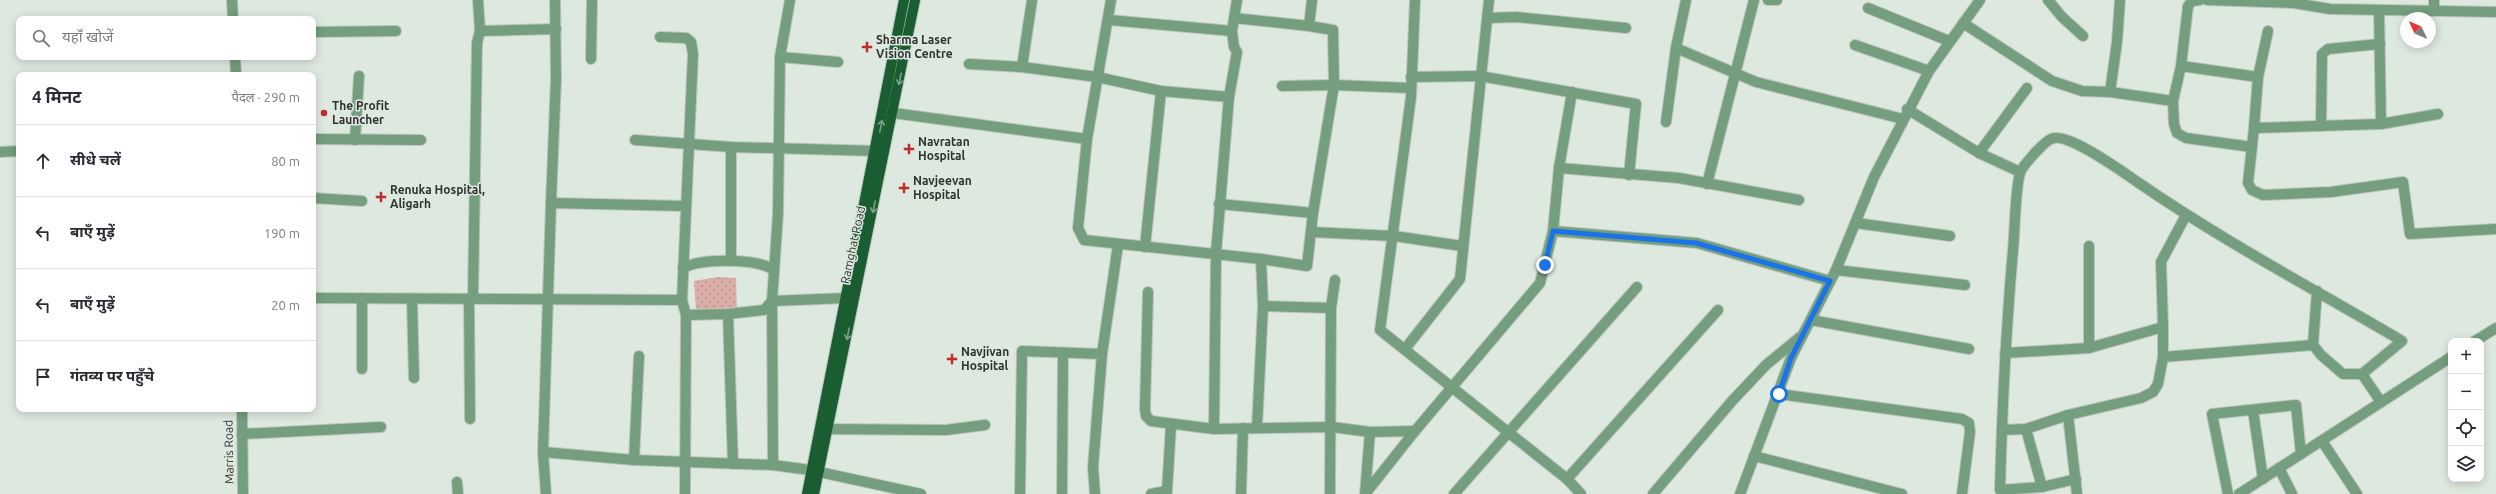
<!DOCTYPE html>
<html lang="hi">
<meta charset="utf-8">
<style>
:root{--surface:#fff;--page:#f7f7f7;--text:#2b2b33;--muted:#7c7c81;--line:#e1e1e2}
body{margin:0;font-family:Ubuntu,"Noto Sans Devanagari",sans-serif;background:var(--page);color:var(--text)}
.controls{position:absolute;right:12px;bottom:12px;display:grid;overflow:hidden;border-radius:8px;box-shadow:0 2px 10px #0003}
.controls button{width:36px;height:36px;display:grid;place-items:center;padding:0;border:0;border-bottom:1px solid var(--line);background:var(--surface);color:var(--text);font:20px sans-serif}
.compass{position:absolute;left:2400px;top:12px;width:36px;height:36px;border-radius:50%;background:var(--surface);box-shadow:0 2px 10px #0003;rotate:314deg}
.stop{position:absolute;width:12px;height:12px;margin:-9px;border:3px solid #1a73e8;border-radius:50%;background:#fff}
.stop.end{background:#1a73e8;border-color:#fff;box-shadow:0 1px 4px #0008}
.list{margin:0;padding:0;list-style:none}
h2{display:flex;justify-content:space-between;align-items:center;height:52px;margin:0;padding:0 16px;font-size:17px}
h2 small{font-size:13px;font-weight:400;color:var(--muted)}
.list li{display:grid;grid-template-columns:26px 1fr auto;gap:12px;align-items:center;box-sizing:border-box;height:72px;padding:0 16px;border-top:1px solid var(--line)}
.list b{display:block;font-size:15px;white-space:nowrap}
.list em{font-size:13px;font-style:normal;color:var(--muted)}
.icon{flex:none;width:22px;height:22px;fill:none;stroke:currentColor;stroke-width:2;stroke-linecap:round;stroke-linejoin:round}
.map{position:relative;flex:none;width:2496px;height:494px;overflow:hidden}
.search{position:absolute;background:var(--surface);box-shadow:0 2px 10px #0003;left:16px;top:16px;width:300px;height:44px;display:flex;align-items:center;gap:10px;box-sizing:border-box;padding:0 14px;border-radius:8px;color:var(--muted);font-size:15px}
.panel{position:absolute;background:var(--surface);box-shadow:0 2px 10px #0003;left:16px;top:72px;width:300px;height:340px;border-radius:8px}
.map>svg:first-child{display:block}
</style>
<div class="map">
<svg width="2496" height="494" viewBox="0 0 2496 494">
<defs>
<pattern id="park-dots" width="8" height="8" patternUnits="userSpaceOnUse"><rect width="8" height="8" fill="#daada7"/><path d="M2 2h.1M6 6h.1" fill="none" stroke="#b18d88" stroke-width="1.8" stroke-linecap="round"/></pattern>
</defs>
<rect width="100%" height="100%" fill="#dde8df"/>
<path fill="url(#park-dots)" d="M718 277 736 278 737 314 696 311 694 281Z"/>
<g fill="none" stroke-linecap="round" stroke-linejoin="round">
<g stroke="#bac4bc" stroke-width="12">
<g id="minor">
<path d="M232 0 233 19"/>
<path d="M1415 0 1411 97 1380 330 1567 479 1581 494"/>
<path d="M1686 0 1676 48 1756 82 1903 119"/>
<path d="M1768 0H1777"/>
<path d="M2048 0 2062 17 2083 36"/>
<path d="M2207 0 2294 3 2330 9 2496 12"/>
<path d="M1868 8 1949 41"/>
<path d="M2379 10 2381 124"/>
<path d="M2434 10V0"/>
<path d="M1234 18 1309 26"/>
<path d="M1488 18 1516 17 1626 28"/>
<path d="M1109 20 1232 31 1237 0"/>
<path d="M1963 23 2052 81 2082 91 2110 92 2173 101 2181 66 2188 6 2192 1 2200 0"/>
<path d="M480 31 556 29"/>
<path d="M313 32 396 31"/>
<path d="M660 37 686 38 691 42 693 54 682 300"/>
<path d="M1855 45 1929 71"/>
<path d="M235 57 236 75"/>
<path d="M780 57 790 0"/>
<path d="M591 59 592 0"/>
<path d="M838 62 780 57 778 214 772 301 846 298"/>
<path d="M969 64 1022 67 1097 77 1161 91 1229 97 1216 253 1214 429"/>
<path d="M2181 66 2258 77 2254 128 2381 124 2438 114"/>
<path d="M1022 67 1032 0"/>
<path d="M1411 77 1480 76 1636 104 1629 175"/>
<path d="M2258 77 2268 31"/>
<path d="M1282 86 1334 85 1411 88"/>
<path d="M2110 92 2117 42 2120 0"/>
<path d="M1229 97 1237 52 1234 47 1232 31"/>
<path d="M2173 101 2174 124 2177 133 2186 138 2252 147"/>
<path d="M1907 109 1979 153 2020 172"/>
<path d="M893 113 1087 139 1078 228 1084 240 1261 259 1263 306"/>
<path d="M1666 122 1676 48"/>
<path d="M2321 126 2322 54 2328 49 2380 44"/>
<path d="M2254 128 2248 183 2252 190 2263 195 2331 192 2403 182 2410 234 2496 229"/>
<path d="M313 139 421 140"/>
<path d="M1087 139 1111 0"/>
<path d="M355 140 359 76"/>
<path d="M635 140 731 147 876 151"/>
<path d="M0 152 19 151"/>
<path d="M1979 153 2027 88"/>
<path d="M1559 168 1679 178 1799 200"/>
<path d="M1707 184 1754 0"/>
<path d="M313 198 362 201"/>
<path d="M551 203 556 79 555 0"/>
<path d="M1219 204 1313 213"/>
<path d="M1856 223 1950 236"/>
<path d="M1553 231 1697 243 1830 281"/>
<path d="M1311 232 1394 236 1462 246"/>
<path d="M2089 246V348"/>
<path d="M1145 247 1161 91"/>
<path d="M1261 259 1307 266 1313 213 1334 85 1333 30 1309 26 1312 0"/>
<path d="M731 261V147"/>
<path d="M683 268C702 258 756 258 774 270"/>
<path d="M1836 270 1965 285"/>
<path d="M2317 291 2313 345 2163 357 2158 384 2153 392 2141 398 2068 415 2026 429 2042 487 2000 490C2002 410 2006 330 2013 250 2015 230 2015 191 2020 173 2022 166 2044 142 2051 139 2067 131 2124 173 2139 183 2223 241 2314 289 2402 341L2362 374 2381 402"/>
<path d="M1148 292 1145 409 1146 416 1151 421 1214 429 1332 427 1370 432 1415 431"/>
<path d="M313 298 682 300 686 315 728 314 733 464"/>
<path d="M362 298V369"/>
<path d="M412 299 414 378"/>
<path d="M469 299 470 419"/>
<path d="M473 299 477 43 480 31 478 0"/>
<path d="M772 301 773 465"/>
<path d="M728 314 764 310 772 301"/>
<path d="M1811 320 1969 349"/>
<path d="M2163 327 2161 262 2186 215"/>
<path d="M2475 341 2496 328"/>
<path d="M2313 345 2321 355 2343 374H2362"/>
<path d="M1405 349 1460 279 1489 0"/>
<path d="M2005 353 2089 348 2163 327V357"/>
<path d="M1102 354 1118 245"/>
<path d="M639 356 634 460 773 465 810 470 921 494"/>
<path d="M1779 394 1962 419 1969 423 1970 432 1962 494"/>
<path d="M242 409 243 494"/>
<path d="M2253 410 2263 479"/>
<path d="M2068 415 2077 494"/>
<path d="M1257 427 1263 306 1331 308 1335 280"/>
<path d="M821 429 946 430 985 425"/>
<path d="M2002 430 2026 429"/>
<path d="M242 434 381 427"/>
<path d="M2322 441 2357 494"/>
<path d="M543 452 546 494"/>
<path d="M1754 456 1902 494"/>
<path d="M634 460 543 452 551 203 685 206"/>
<path d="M2279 468 2292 494"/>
<path d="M1567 479 1718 310"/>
<path d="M457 482 458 494"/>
<path d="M2042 487 2076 479"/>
<path d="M1167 491 1171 425"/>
<path d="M685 494 686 315"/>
<path d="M1020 494 1022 351 1102 354 1093 467 1095 494"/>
<path d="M1062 494 1063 353"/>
<path d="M1151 494 1167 491 1166 494"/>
<path d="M1241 494 1243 428"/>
<path d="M1330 494 1331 308"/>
<path d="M1365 494 1415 431 1540 283 1553 231 1559 168 1572 92"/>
<path d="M1365 494 1370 432"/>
<path d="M1454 494 1637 287"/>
<path d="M1653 494 1732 401 1766 365 1800 337"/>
<path d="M1740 494 1791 358 1836 270 1874 177 1929 71 1980 0"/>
<path d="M2228 494 2212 414 2296 405 2301 454"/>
<path d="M2239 494 2451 357"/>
</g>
</g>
<g stroke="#bac4bc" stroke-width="12">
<g id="major">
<path d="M807 494 904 0"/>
<path d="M814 494 915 0"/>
</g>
</g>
<use href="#minor" stroke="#749e7d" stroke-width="10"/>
<use href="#major" stroke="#195d31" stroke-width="10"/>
</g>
<defs><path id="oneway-shaft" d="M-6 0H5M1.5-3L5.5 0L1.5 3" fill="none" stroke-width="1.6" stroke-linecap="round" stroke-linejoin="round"/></defs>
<g stroke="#7ba288">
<use href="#oneway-shaft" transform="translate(900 79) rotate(101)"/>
<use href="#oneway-shaft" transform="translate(881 126) rotate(-79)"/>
<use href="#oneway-shaft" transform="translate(874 207) rotate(102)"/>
<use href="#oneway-shaft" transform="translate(848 334) rotate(101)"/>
</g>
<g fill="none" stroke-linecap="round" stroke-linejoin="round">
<path stroke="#1a73e8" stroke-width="5" d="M1545 265 1553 231 1696 243 1830 281 1791 358 1779 394"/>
</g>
<g fill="#bc2e29" stroke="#dde8df" stroke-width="1.5">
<path d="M865 41h4v4h4v4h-4v4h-4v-4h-4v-4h4z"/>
<circle cx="324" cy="113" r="4"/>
<path d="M907 143h4v4h4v4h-4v4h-4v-4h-4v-4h4z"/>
<path d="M902 182h4v4h4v4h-4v4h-4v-4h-4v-4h4z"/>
<path d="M379 191h4v4h4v4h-4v4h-4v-4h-4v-4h4z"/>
<path d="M950 353h4v4h4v4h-4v4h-4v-4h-4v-4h4z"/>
</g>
<g text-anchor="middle" stroke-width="3" stroke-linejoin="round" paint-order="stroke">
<g font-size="12" font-weight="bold" fill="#2f3330" stroke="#dde8df" text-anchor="start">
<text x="876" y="44">Sharma Laser<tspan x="876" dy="14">Vision Centre</tspan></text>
<text x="332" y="110">The Profit<tspan x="332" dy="14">Launcher</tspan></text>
<text x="918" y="146">Navratan<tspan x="918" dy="14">Hospital</tspan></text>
<text x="913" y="185">Navjeevan<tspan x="913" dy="14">Hospital</tspan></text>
<text x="390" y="194">Renuka Hospital,<tspan x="390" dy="14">Aligarh</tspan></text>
<text x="961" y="356">Navjivan<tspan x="961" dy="14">Hospital</tspan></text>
</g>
<g font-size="12" fill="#2f3330" stroke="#dde8df">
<text transform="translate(853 245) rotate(-78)" y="4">Ramghat Road</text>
<text transform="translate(229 452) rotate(-91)" y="4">Marris Road</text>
</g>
</g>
</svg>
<div class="controls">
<button>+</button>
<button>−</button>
<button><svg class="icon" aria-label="locate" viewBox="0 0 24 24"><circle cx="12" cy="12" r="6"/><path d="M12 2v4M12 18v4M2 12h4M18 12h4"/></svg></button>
<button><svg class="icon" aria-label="layers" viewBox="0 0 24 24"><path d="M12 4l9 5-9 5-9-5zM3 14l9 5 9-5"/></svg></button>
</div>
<svg class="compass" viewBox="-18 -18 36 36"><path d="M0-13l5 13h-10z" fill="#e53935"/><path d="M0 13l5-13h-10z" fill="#7c7c81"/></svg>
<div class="stop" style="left:1779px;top:394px"></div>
<div class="stop end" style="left:1545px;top:265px"></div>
<div class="search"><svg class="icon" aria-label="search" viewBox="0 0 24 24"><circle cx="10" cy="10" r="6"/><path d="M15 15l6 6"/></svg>यहाँ खोजें</div>
<section class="panel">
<h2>4 मिनट<small>पैदल · 290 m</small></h2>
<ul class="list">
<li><svg class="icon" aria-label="ahead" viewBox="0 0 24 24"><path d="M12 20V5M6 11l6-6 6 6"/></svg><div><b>सीधे चलें</b></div><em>80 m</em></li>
<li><svg class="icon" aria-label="left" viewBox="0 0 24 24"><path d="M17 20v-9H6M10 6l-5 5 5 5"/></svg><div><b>बाएँ मुड़ें</b></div><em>190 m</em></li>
<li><svg class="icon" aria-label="left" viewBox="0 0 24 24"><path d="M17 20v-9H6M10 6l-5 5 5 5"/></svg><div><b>बाएँ मुड़ें</b></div><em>20 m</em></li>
<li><svg class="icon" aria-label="arrive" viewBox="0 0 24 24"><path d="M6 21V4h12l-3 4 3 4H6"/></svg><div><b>गंतव्य पर पहुँचे</b></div></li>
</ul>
</section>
</div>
